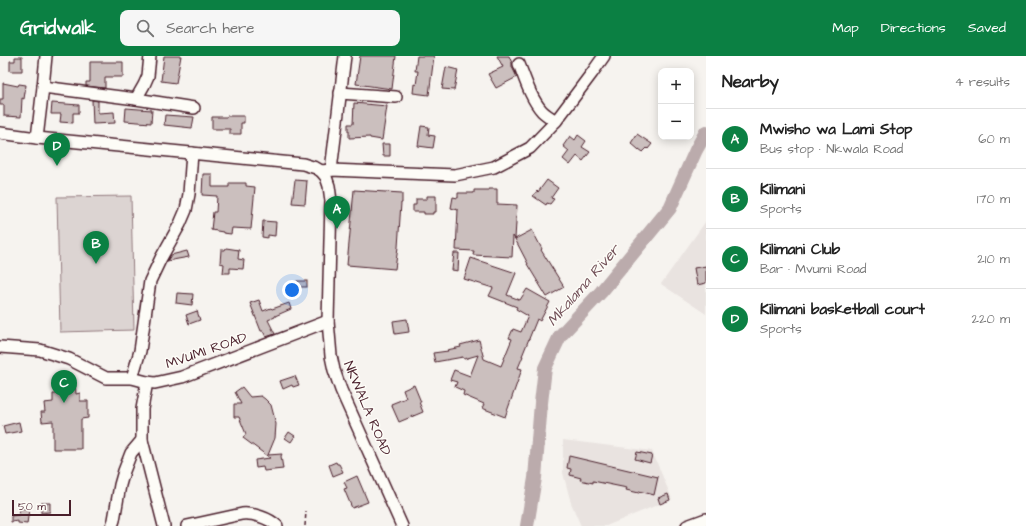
<!DOCTYPE html>
<meta charset="utf-8">
<style>
:root{--surface:#fff;--page:#f6f6f6;--text:#222;--muted:#767676;--line:#e0e0e0;--accent:#0b8043}
body{margin:0;font-family:"Architects Daughter",sans-serif;background:var(--page);color:var(--text)}
.controls{position:absolute;right:12px;top:12px;display:grid;overflow:hidden;border-radius:8px;box-shadow:0 2px 10px #0003}
.controls button{width:36px;height:36px;display:grid;place-items:center;padding:0;border:0;border-bottom:1px solid var(--line);background:var(--surface);color:var(--text);font:20px sans-serif}
.scale{position:absolute;left:12px;bottom:10px;width:59px;box-sizing:border-box;padding-left:4px;border:2px solid #4a1f2b;border-top:0;font-size:11px;line-height:14px;white-space:nowrap;color:#4a1f2b;-webkit-text-stroke:3px #fdfcf7;paint-order:stroke}
.you{position:absolute;left:292px;top:234px;width:14px;height:14px;margin:-10px;border:3px solid #fff;border-radius:50%;background:#1a73e8;box-shadow:0 0 0 6px #1a73e833}
.badge{display:grid;place-items:center;width:26px;height:26px;border-radius:50%;background:var(--accent);color:#fff;font-size:13px;font-weight:700}
.pin{position:absolute;translate:-50% -33px;filter:drop-shadow(0 1px 2px #0008)}
.pin::after{content:'';position:absolute;top:21px;width:14px;height:12px;background:inherit;clip-path:polygon(0 0,100% 0,50% 100%)}
.list{margin:0;padding:0;list-style:none}
h2{display:flex;justify-content:space-between;align-items:center;height:52px;margin:0;padding:0 16px;font-size:17px}
h2 small{font-size:13px;font-weight:400;color:var(--muted)}
.list li{display:grid;grid-template-columns:26px 1fr auto;gap:12px;align-items:center;box-sizing:border-box;height:60px;padding:0 16px;border-top:1px solid var(--line)}
.list b{display:block;font-size:15px;white-space:nowrap}
.list p{margin:0;font-size:13px;white-space:nowrap;color:var(--muted)}
.list em{font-size:13px;font-style:normal;color:var(--muted)}
.icon{flex:none;width:22px;height:22px;fill:none;stroke:currentColor;stroke-width:2;stroke-linecap:round;stroke-linejoin:round}
.map{position:relative;flex:none;width:706px;height:470px;overflow:hidden}
header{display:flex;align-items:center;gap:24px;box-sizing:border-box;height:56px;padding:0 20px;background:var(--accent);color:#fff}
header strong{font-size:19px}
nav{display:flex;gap:22px;margin-inline-start:auto;font-size:14px}
.search{width:280px;height:36px;background:var(--page);display:flex;align-items:center;gap:10px;box-sizing:border-box;padding:0 14px;border-radius:8px;color:var(--muted);font-size:15px}
main{display:flex}
aside{flex:1;background:var(--surface)}
.map>svg:first-child{display:block}
</style>
<header>
<strong>Gridwalk</strong>
<div class="search"><svg class="icon" aria-label="search" viewBox="0 0 24 24"><circle cx="10" cy="10" r="6"/><path d="M15 15l6 6"/></svg>Search here</div>
<nav><a>Map</a><a>Directions</a><a>Saved</a></nav>
</header>
<main>
<div class="map">
<svg width="706" height="470" viewBox="0 0 706 470">
<rect width="100%" height="100%" fill="#f6f3ef"/>
<filter id="ink" filterUnits="userSpaceOnUse"><feTurbulence type="fractalNoise" baseFrequency=".025" numOctaves="2"/><feDisplacementMap in="SourceGraphic" scale="8" xChannelSelector="R" yChannelSelector="G"/><feConvolveMatrix kernelMatrix="1 2 1 2 8 2 1 2 1" color-interpolation-filters="sRGB"/></filter>
<g filter="url(#ink)">
<g fill="#e9e3e0">
<path d="M706 165V258L661 228Z"/>
<path d="M563 384 652 395 672 443 606 470H581L571 447 563 417Z"/>
</g>
<path fill="#dcd4d2" stroke="#937a7e" d="M131 140 134 274 60 276 57 141Z"/>
<g fill="none" stroke-linecap="round" stroke-linejoin="round">
<path stroke="#bbabac" stroke-width="14" d="M527 470 535 422 541 347 545 312 560 280 601 236 670 152 696 94 706 76"/>
</g>
<g fill="#cbbfbe" stroke="#4a1f2b">
<path d="M164 0H181L176 27 161 25Z"/>
<path d="M360 0H396L392 33 356 28Z"/>
<path d="M417 0H434L429 39 413 37 414 28 416 29 418 15H415Z"/>
<path d="M497 0H509L512 7V11L517 21 496 32 488 18 503 11Z"/>
<path d="M15 1H22V15H10V5H15Z"/>
<path d="M90 6H123V21H105V32L86 30V26H90Z"/>
<path d="M446 11 458 14 454 34 442 33Z"/>
<path d="M3 27 18 30 19 28 26 29 24 43 22 42 21 61 4 60V49H0V43H3Z"/>
<path d="M92 44 98 45V57L114 56 115 67 93 68Z"/>
<path d="M52 47 79 49V57H73V67L60 66 61 58H51Z"/>
<path d="M354 47 387 50 382 84 370 82V81L349 82V75H348V68H353Z"/>
<path d="M126 52 152 54 151 67 125 65Z"/>
<path d="M165 59 194 61 192 72 164 69Z"/>
<path d="M227 60H244V67H241V78H230V73H212V61H227Z"/>
<path d="M421 70 429 71 428 79 435 80 433 92 418 90Z"/>
<path d="M637 78 652 88 648 93 647 92 643 96 639 93V94L631 87Z"/>
<path d="M578 79 586 85 582 91 590 96 583 105 577 100 570 109 563 103 569 95 563 90 570 80 575 84Z"/>
<path d="M382 88H390V100H383Z"/>
<path d="M203 118H212V131H229V127H246V130L255 131 251 173 232 172 231 178 223 177V176L211 174 213 156H216L217 140 202 139Z"/>
<path d="M295 124 307 125 305 148 292 147Z"/>
<path d="M547 124 558 132 551 142 554 143 550 148 547 147 546 149 533 140 537 135 538 136Z"/>
<path d="M489 133H497V148L517 149 515 183 513 180 512 201 473 199 474 195 456 194 458 154 451 152 453 141 458 142V137H474V134H489Z"/>
<path d="M354 134 402 137V147H401L398 191 395 213 347 209Z"/>
<path d="M427 140H436V156H433V158H424V156H413V149H416V143H427Z"/>
<path d="M263 165 276 166 275 180 268 179V182L262 181Z"/>
<path d="M532 174 542 193 541 194 564 231 547 241 527 208H528L515 183Z"/>
<path d="M226 192 239 194 238 203 244 204 243 213 230 212V217H223L224 208 220 207 221 194H225Z"/>
<path d="M187 195 189 201 167 205 171 199Z"/>
<path d="M454 197H459L458 215 452 214Z"/>
<path d="M471 202 516 217 507 239 520 244 527 233 550 246 540 265 537 263 522 300H523L518 312 522 313 505 361 482 352 484 348 463 339 464 335 455 331 457 326 450 324 454 314 470 320 478 299 464 303 463 301 435 306 433 297 448 295 447 294 461 291 460 289 479 284 484 303 501 310 512 283 509 282 513 273 521 276 528 260 516 253 517 251 489 240 493 232 464 223Z"/>
<path d="M706 210V227L697 229 694 212Z"/>
<rect x="297" y="225" width="10" height="6"/>
<path d="M177 237 193 238 192 249 176 247Z"/>
<path d="M259 244 263 255 271 252 272 253 289 247 291 253 275 260V261L268 264 275 278 266 281 263 275H261L250 247Z"/>
<path d="M197 255 200 264 189 268 186 259Z"/>
<path d="M407 263 409 276 395 278 393 265Z"/>
<path d="M295 320 299 329 293 331 292 329 283 333 280 325Z"/>
<path d="M75 327 76 338 80 337V345H88V362L81 363V393H53V365L42 366 41 356H45L44 347 53 346V338H69L68 328Z"/>
<path d="M414 329 421 346H419L423 356 399 366 391 348 406 342 403 334Z"/>
<path d="M242 331 250 341 261 340 265 343 271 349 276 368 275 382 268 399 282 398 281 400 283 413 264 415 263 411 256 412 255 404 270 402 243 382 246 378 239 361H234V348H241L235 336Z"/>
<path d="M19 366 21 375 5 378 3 370Z"/>
<path d="M289 376 295 380 291 386 285 382Z"/>
<path d="M637 396 652 399 650 407 635 403Z"/>
<path d="M569 400 658 421 654 439 639 435V437L626 434 627 432 593 425V427L580 424 581 422 570 419 571 413 567 412Z"/>
<path d="M336 406 337 408H339L343 416 333 420 329 409Z"/>
<path d="M357 420 368 446 352 452 344 433 347 432 344 426Z"/>
<path d="M668 438 670 444 660 448 658 442Z"/>
<path d="M41 447H50V456L41 457Z"/>
<path d="M20 452 29 453 27 468 18 467V465L11 466V460L19 459Z"/>
</g>
<g fill="none" stroke-linecap="round" stroke-linejoin="round">
<g stroke="#4a1f2b" stroke-width="14">
<g id="minor">
<path d="M519 8C525 23 531 43 542 55 546 59 551 62 556 65"/>
<path d="M43 31 136 43 194 52"/>
<path d="M340 37 396 41"/>
<path d="M136 43 144 29 148 20 150 0"/>
<path d="M0 77 37 82 303 108 316 112 321 115 326 121 329 130 331 145 328 265 331 300 334 314 341 334 402 470"/>
<path d="M37 82 43 31 46 0"/>
<path d="M331 114 345 0"/>
<path d="M321 115 331 114 455 119 494 111 530 92 556 65 592 17 604 0"/>
<path d="M0 291 40 294 69 303 106 322H132L147 326 155 327 182 321 328 265"/>
<path d="M132 322 140 295 150 225 161 202 180 168 186 154 189 138 192 97"/>
<path d="M147 326 142 353V384L164 470"/>
<path d="M112 470 114 464 120 429 124 415 131 397 142 384"/>
<path d="M187 470 242 458C253 457 269 462 277 470"/>
<path d="M687 470 706 463"/>
</g>
</g>
<path stroke="#4a1f2b" stroke-width="1.5" stroke-dasharray="4 3" stroke-linecap="butt" d="M305 470 306 455"/>
<use href="#minor" stroke="#fdfcf7" stroke-width="11"/>
</g>
</g>
<g text-anchor="middle" stroke-width="3" stroke-linejoin="round" paint-order="stroke">
<g font-size="14" fill="#4a1f2b" stroke="#fdfcf7">
<text transform="translate(206 294) rotate(-19)" y="5">MVUMI ROAD</text>
<text transform="translate(368 352) rotate(67)" y="5">NKWALA ROAD</text>
</g>
<g font-size="15" font-style="italic" fill="#725058" stroke="#fdfcf7">
<text transform="translate(583 229) rotate(-49)" y="5">Mkalama River</text>
</g>
</g>
</svg>
<div class="controls">
<button>+</button>
<button>−</button>
</div>
<div class="scale">50 m</div>
<div class="you"></div>
<div class="pin badge" style="left:337px;top:173px">A</div>
<div class="pin badge" style="left:96px;top:208px">B</div>
<div class="pin badge" style="left:64px;top:347px">C</div>
<div class="pin badge" style="left:57px;top:110px">D</div>
</div>
<aside>
<h2>Nearby<small>4 results</small></h2>
<ul class="list">
<li><span class="badge">A</span><div><b>Mwisho wa Lami Stop</b><p>Bus stop · Nkwala Road</p></div><em>60 m</em></li>
<li><span class="badge">B</span><div><b>Kilimani</b><p>Sports</p></div><em>170 m</em></li>
<li><span class="badge">C</span><div><b>Kilimani Club</b><p>Bar · Mvumi Road</p></div><em>210 m</em></li>
<li><span class="badge">D</span><div><b>Kilimani basketball court</b><p>Sports</p></div><em>220 m</em></li>
</ul>
</aside>
</main>
